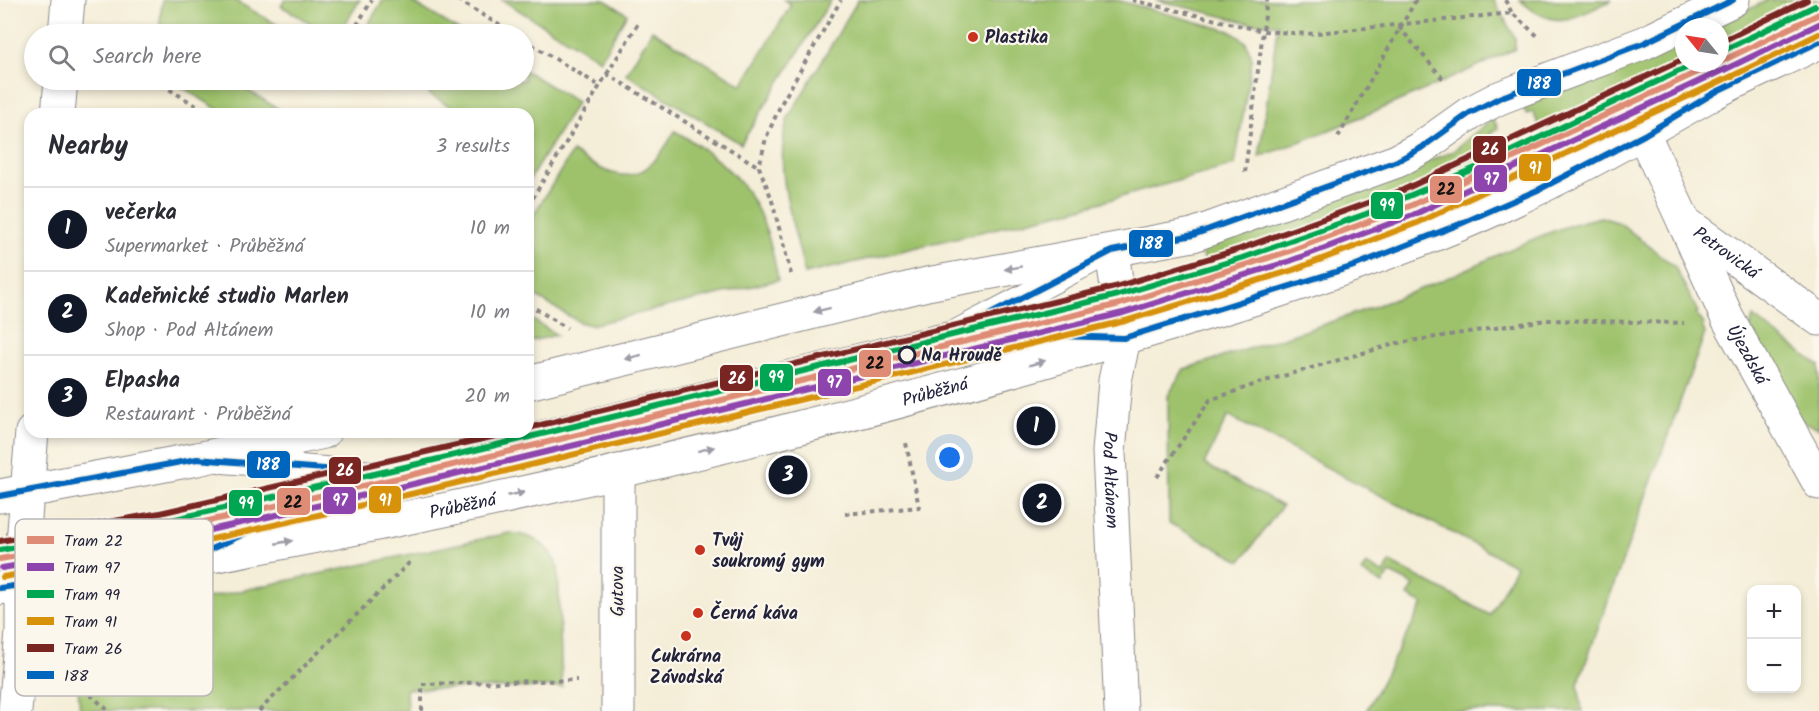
<!DOCTYPE html>
<meta charset="utf-8">
<style>
:root{--surface:#fff;--page:#f2f2f3;--text:#2b2b33;--muted:#7c7c81;--line:#e1e1e2;--accent:#111827}
body{margin:0;font-family:Kalam,sans-serif;background:var(--page);color:var(--text)}
.controls{position:absolute;right:18px;bottom:18px;display:grid;overflow:hidden;border-radius:12px;box-shadow:0 3px 9px #0003}
.controls button{width:54px;height:54px;display:grid;place-items:center;padding:0;border:0;border-bottom:2px solid var(--line);background:var(--surface);color:var(--text);font:30px sans-serif}
.compass{position:absolute;left:1675px;top:18px;width:54px;height:54px;border-radius:50%;background:var(--surface);box-shadow:0 3px 9px #0003;rotate:300deg}
.you{position:absolute;left:950px;top:458px;width:21px;height:21px;margin:-15px;border:4px solid #fff;border-radius:50%;background:#1a73e8;box-shadow:0 0 0 9px #1a73e833}
.badge{display:grid;place-items:center;width:39px;height:39px;border-radius:50%;background:var(--accent);color:#fff;font-size:20px;font-weight:700}
.pin{position:absolute;translate:-50% -50%;border:3px solid #fff;box-shadow:0 2px 6px #0006}
.list{margin:0;padding:0;list-style:none}
h2{display:flex;justify-content:space-between;align-items:center;height:78px;margin:0;padding:0 24px;font-size:26px}
h2 small{font-size:20px;font-weight:400;color:var(--muted)}
.list li{display:grid;grid-template-columns:39px 1fr auto;gap:18px;align-items:center;box-sizing:border-box;height:84px;padding:0 24px;border-top:2px solid var(--line)}
.list b{display:block;font-size:22px;white-space:nowrap}
.list p{margin:0;font-size:20px;white-space:nowrap;color:var(--muted)}
.list em{font-size:20px;font-style:normal;color:var(--muted)}
.icon{flex:none;width:33px;height:33px;fill:none;stroke:currentColor;stroke-width:2;stroke-linecap:round;stroke-linejoin:round}
.map{position:relative;flex:none;width:1819px;height:711px;overflow:hidden}
.search{position:absolute;background:var(--surface);box-shadow:0 3px 9px #0003;left:24px;top:24px;width:510px;height:66px;display:flex;align-items:center;gap:15px;box-sizing:border-box;padding:0 21px;border-radius:33px;color:var(--muted);font-size:22px}
.panel{position:absolute;background:var(--surface);box-shadow:0 3px 9px #0003;left:24px;top:108px;width:510px;height:330px;border-radius:18px}
.map>svg:first-child{display:block}
</style>
<div class="map">
<svg width="1819" height="711" viewBox="0 0 1819 711">
<rect width="100%" height="100%" fill="#fbf7ec"/>
<filter id="ink" filterUnits="userSpaceOnUse"><feTurbulence type="fractalNoise" baseFrequency=".0167" numOctaves="2"/><feDisplacementMap in="SourceGraphic" scale="12" xChannelSelector="R" yChannelSelector="G"/><feConvolveMatrix kernelMatrix="1 2 1 2 8 2 1 2 1" color-interpolation-filters="sRGB"/></filter>
<filter id="wash" filterUnits="userSpaceOnUse"><feTurbulence type="fractalNoise" baseFrequency=".008" numOctaves="4" result="noise"/><feDisplacementMap in="SourceGraphic" scale="24" xChannelSelector="R" yChannelSelector="G"/><feGaussianBlur stdDeviation="1.35" result="paint"/><feColorMatrix in="noise" values="0 0 0 0 0 0 0 0 0 0 0 0 0 0 0 0 0 1.4 0 .05"/><feComposite in="paint" operator="in"/></filter>
<g filter="url(#wash)">
<rect width="100%" height="100%" fill="#f4edd7"/>
<g fill="#9ec26c" stroke="#607254" stroke-width="1.5">
<path d="M162 0H234L283 28 279 34H159Z"/>
<path d="M285 0H360L339 34H329L281 6Z"/>
<path d="M383 0H409L465 34H362Z"/>
<path d="M502 0H605L627 14 600 60Z"/>
<path d="M784 0H831L741 144 626 74 652 30 742 85 791 5Z"/>
<path d="M858 0H1117L1230 31 1246 42 1252 59 1235 165 1077 209 805 274C794 224 772 168 788 118Z"/>
<path d="M1156 0H1494L1515 38V49C1431 88 1347 125 1259 157L1278 24 1250 23Z"/>
<path d="M1520 0H1612C1574 18 1555 33 1520 0Z"/>
<path d="M1768 0H1819V28L1579 144 1552 171 1547 160 1553 158 1533 112 1526 114 1522 105 1684 40V63H1720V27H1712Z"/>
<path d="M524 70 577 102 528 182V114H463L429 94 435 83 430 80H524Z"/>
<path d="M171 80H253L247 90 287 114H225Z"/>
<path d="M1493 118 1498 128 1491 132 1512 177 1517 175 1522 185 1448 206 1216 293 1199 243 1346 193 1452 152Z"/>
<path d="M675 131C742 170 766 204 778 280L591 325 579 322 528 292V224L572 152C623 185 643 187 675 131Z"/>
<path d="M1601 217 1620 223 1675 267 1698 312 1696 314 1704 324 1702 326 1705 333 1578 684 1582 711H1366L1423 604 1408 596 1414 585 1390 573 1383 584 1361 572 1366 564 1384 574 1390 562 1490 615 1516 566 1228 416 1204 464 1282 506 1241 561 1169 523 1168 396 1184 369C1265 344 1345 319 1423 288 1482 265 1539 230 1601 217Z"/>
<path d="M528 317 557 335 528 342Z"/>
<path d="M1753 317 1819 366V428L1793 418 1749 331Z"/>
<path d="M509 533C532 534 549 545 558 567L562 687 406 689 407 711H80L75 653 88 631 109 619Z"/>
</g>
</g>
<g filter="url(#ink)">
<g fill="none" stroke-linecap="round" stroke-linejoin="round">
<g stroke="#8b8889" stroke-width="26">
<g id="service">
<path d="M959 333 1105 337"/>
<path d="M223 461 374 473"/>
<path d="M217 546 376 473 954 333 1092 261"/>
</g>
</g>
<g stroke="#8b8889" stroke-width="35">
<g id="minor">
<path d="M65 34 68 0"/>
<path d="M58 114 61 80"/>
<path id="s1" d="M1644 135 1684 222 1819 319"/>
<path id="s2" d="M1684 222 1727 317 1819 483"/>
<path id="s3" d="M1112 251 1124 338 1115 381 1109 452 1121 711"/>
<path d="M15 711 22 632V555L32 432"/>
<path d="M618 711V471"/>
</g>
</g>
<g stroke="#8b8889" stroke-width="35">
<g id="secondary">
<path d="M528 383 927 284 1193 235 1397 161 1421 148 1470 113 1499 98 1644 43 1733 0"/>
<path d="M0 496 197 459 324 432"/>
<path id="s4" d="M0 588C63 578 127 572 190 560 473 508 755 444 1031 365 1175 323 1321 282 1460 224 1549 187 1631 139 1715 92 1749 74 1785 59 1819 42"/>
</g>
</g>
<g stroke="#8b8889" stroke-width="4" stroke-dasharray="4.5 4.5" stroke-linecap="butt">
<path d="M458 0 514 34"/>
<path d="M1132 0 1263 31 1307 34 1512 13 1540 38"/>
<path d="M1505 0 1512 13"/>
<path d="M1399 27 1445 81"/>
<path d="M352 33 372 0"/>
<path d="M524 40 600 86"/>
<path d="M607 74 639 22"/>
<path d="M154 80 210 114"/>
<path d="M1338 137 1416 0"/>
<path d="M1245 172 1267 0"/>
<path d="M528 206 607 74 759 167"/>
<path d="M791 274 771 197 759 167 766 138 781 104 841 0"/>
<path d="M528 304 567 328"/>
<path d="M1157 477 1210 400 1262 382 1398 343 1546 320 1684 323"/>
<path d="M845 514 919 507 906 443"/>
<path d="M63 671 109 711"/>
<path d="M259 711 412 560"/>
<path d="M422 711V684L577 680"/>
</g>
<use href="#service" stroke="#fff" stroke-width="24"/>
<use href="#minor" stroke="#fff" stroke-width="33"/>
<use href="#secondary" stroke="#fff" stroke-width="33"/>
<g stroke="#fbf7ec" stroke-width="10">
<g id="bus-1">
<path d="M960 330 1112 251 1193 235 1397 161 1421 148 1470 113 1499 98 1644 43 1733 0"/>
<path d="M0 496 197 459 376 473 954 333 1124 338 1351 267 1460 224 1540 189 1644 135 1719 90 1819 42"/>
<path d="M0 588 185 561 372 475"/>
</g>
</g>
<use href="#bus-1" stroke="#0065bd" stroke-width="6"/>
<g stroke="#fbf7ec" stroke-width="10">
<g id="tram-1">
<path d="M1720 62 1819 14"/>
<path d="M0 559 164 531 407 476 1120 304 1287 252 1410 206 1717 63"/>
</g>
</g>
<g stroke="#fbf7ec" stroke-width="10">
<g id="tram-2">
<path d="M1724 70 1819 24"/>
<path d="M2 568 166 540 409 485 1123 313 1290 261 1413 215 1721 71"/>
</g>
</g>
<g stroke="#fbf7ec" stroke-width="10">
<g id="tram-3">
<path d="M1720 52 1815 6"/>
<path d="M0 550 162 522 405 467 1118 295 1242 258 1366 214 1480 166 1696 63"/>
</g>
</g>
<g stroke="#fbf7ec" stroke-width="10">
<g id="tram-4">
<path d="M1728 78 1819 34"/>
<path d="M3 577 168 549 411 494 1125 321 1293 270 1417 223 1725 79"/>
</g>
</g>
<g stroke="#fbf7ec" stroke-width="10">
<g id="tram-5">
<path d="M1720 42 1807 0"/>
<path d="M528 428 1115 287 1240 249 1403 190 1684 59"/>
<path d="M0 541 160 513 513 432"/>
</g>
</g>
<use href="#tram-1" stroke="#de8c75" stroke-width="6"/>
<use href="#tram-2" stroke="#8e44ad" stroke-width="6"/>
<use href="#tram-3" stroke="#00a651" stroke-width="6"/>
<use href="#tram-4" stroke="#d79209" stroke-width="6"/>
<use href="#tram-5" stroke="#792522" stroke-width="6"/>
</g>
<defs><path id="oneway-solid" d="M-6-.8H1V-3.2L6.5 0L1 3.2V.8H-6Z" transform="scale(1.5)"/></defs>
<g fill="#9c9ca7">
<use href="#oneway-solid" transform="translate(1013 268) rotate(170)"/>
<use href="#oneway-solid" transform="translate(822 310) rotate(166)"/>
<use href="#oneway-solid" transform="translate(633 357) rotate(166)"/>
<use href="#oneway-solid" transform="translate(1037 363) rotate(-16)"/>
<use href="#oneway-solid" transform="translate(706 449) rotate(-14)"/>
<use href="#oneway-solid" transform="translate(516 494) rotate(-12)"/>
<use href="#oneway-solid" transform="translate(284 542) rotate(-11)"/>
</g>
</g>
<g fill="#c8321e" stroke="#fbf7ec" stroke-width="2">
<circle cx="973" cy="37" r="6"/>
<circle cx="700" cy="550" r="6"/>
<circle cx="698" cy="613" r="6"/>
<circle cx="686" cy="636" r="6"/>
</g>
<circle fill="#fbf7ec" stroke="#22223b" stroke-width="3" cx="907" cy="355" r="8"/>
<g text-anchor="middle" stroke-width="4.5" stroke-linejoin="round" paint-order="stroke">
<g font-size="18" font-weight="bold" fill="#22223b" stroke="#fbf7ec" text-anchor="start">
<text x="985" y="43">Plastika</text>
<text x="712" y="546">Tvůj<tspan x="712" dy="21">soukromý gym</tspan></text>
<text x="710" y="619">Černá káva</text>
<text x="686" y="662" text-anchor="middle">Cukrárna<tspan x="686" dy="21">Závodská</tspan></text>
</g>
<g font-size="18" fill="#22223b" stroke="#fbf7ec">
<text dy="6" stroke="none"><textPath href="#s1" startOffset="148">Petrovická</textPath></text>
<text dy="6" stroke="none"><textPath href="#s2" startOffset="147">Újezdská</textPath></text>
<text dy="6" stroke="none"><textPath href="#s4" startOffset="956">Průběžná</textPath></text>
<text dy="6" stroke="none"><textPath href="#s3" startOffset="231">Pod Altánem</textPath></text>
<text dy="6" stroke="none"><textPath href="#s4" startOffset="470">Průběžná</textPath></text>
<text transform="translate(617 591) rotate(-90)" y="6">Gutova</text>
</g>
<g font-size="18" font-weight="bold" fill="#22223b" stroke="#fbf7ec" text-anchor="start">
<text x="921" y="361">Na Hroudě</text>
</g>
</g>
<rect x="15" y="519" width="198" height="177" rx="9" fill="#fbf7ec" stroke="#bab7b7" stroke-width="1.5"/>
<rect x="27" y="536" width="27" height="8" fill="#de8c75"/>
<rect x="27" y="563" width="27" height="8" fill="#8e44ad"/>
<rect x="27" y="590" width="27" height="8" fill="#00a651"/>
<rect x="27" y="617" width="27" height="8" fill="#d79209"/>
<rect x="27" y="644" width="27" height="8" fill="#792522"/>
<rect x="27" y="671" width="27" height="8" fill="#0065bd"/>
<g font-size="16" fill="#22223b">
<text x="64" y="546">Tram 22</text>
<text x="64" y="573">Tram 97</text>
<text x="64" y="600">Tram 99</text>
<text x="64" y="627">Tram 91</text>
<text x="64" y="654">Tram 26</text>
<text x="64" y="681">188</text>
</g>
<g stroke="#fbf7ec" stroke-width="2">
<rect x="1516" y="68" width="46" height="29" rx="6" fill="#0065bd"/>
<rect x="1472" y="135" width="35" height="29" rx="6" fill="#792522"/>
<rect x="1518" y="153" width="34" height="29" rx="6" fill="#d79209"/>
<rect x="1473" y="164" width="35" height="29" rx="6" fill="#8e44ad"/>
<rect x="1429" y="175" width="34" height="29" rx="6" fill="#de8c75"/>
<rect x="1370" y="191" width="34" height="29" rx="6" fill="#00a651"/>
<rect x="1128" y="229" width="46" height="29" rx="6" fill="#0065bd"/>
<rect x="858" y="349" width="34" height="29" rx="6" fill="#de8c75"/>
<rect x="759" y="363" width="35" height="29" rx="6" fill="#00a651"/>
<rect x="719" y="364" width="35" height="28" rx="6" fill="#792522"/>
<rect x="817" y="368" width="35" height="29" rx="6" fill="#8e44ad"/>
<rect x="246" y="450" width="45" height="29" rx="6" fill="#0065bd"/>
<rect x="328" y="456" width="34" height="29" rx="6" fill="#792522"/>
<rect x="368" y="485" width="34" height="29" rx="6" fill="#d79209"/>
<rect x="322" y="486" width="35" height="29" rx="6" fill="#8e44ad"/>
<rect x="276" y="487" width="35" height="29" rx="6" fill="#de8c75"/>
<rect x="228" y="489" width="35" height="28" rx="6" fill="#00a651"/>
</g>
<g font-size="16" text-anchor="middle" font-weight="bold" fill="#fff">
<text x="1539" y="89">188</text>
<text x="1490" y="155">26</text>
<text x="1535" y="174">91</text>
<text x="1491" y="185">97</text>
<text x="1387" y="211">99</text>
<text x="1151" y="249">188</text>
<text x="776" y="383">99</text>
<text x="737" y="384">26</text>
<text x="834" y="388">97</text>
<text x="268" y="470">188</text>
<text x="345" y="476">26</text>
<text x="385" y="506">91</text>
<text x="340" y="506">97</text>
<text x="246" y="509">99</text>
</g>
<g font-size="16" text-anchor="middle" font-weight="bold" fill="#111">
<text x="1446" y="195">22</text>
<text x="875" y="369">22</text>
<text x="293" y="508">22</text>
</g>
</svg>
<div class="controls">
<button>+</button>
<button>−</button>
</div>
<svg class="compass" viewBox="-18 -18 36 36"><path d="M0-13l5 13h-10z" fill="#e53935"/><path d="M0 13l5-13h-10z" fill="#7c7c81"/></svg>
<div class="you"></div>
<div class="pin badge" style="left:1036px;top:426px">1</div>
<div class="pin badge" style="left:1042px;top:503px">2</div>
<div class="pin badge" style="left:788px;top:475px">3</div>
<div class="search"><svg class="icon" aria-label="search" viewBox="0 0 24 24"><circle cx="10" cy="10" r="6"/><path d="M15 15l6 6"/></svg>Search here</div>
<section class="panel">
<h2>Nearby<small>3 results</small></h2>
<ul class="list">
<li><span class="badge">1</span><div><b>večerka</b><p>Supermarket · Průběžná</p></div><em>10 m</em></li>
<li><span class="badge">2</span><div><b>Kadeřnické studio Marlen</b><p>Shop · Pod Altánem</p></div><em>10 m</em></li>
<li><span class="badge">3</span><div><b>Elpasha</b><p>Restaurant · Průběžná</p></div><em>20 m</em></li>
</ul>
</section>
</div>
